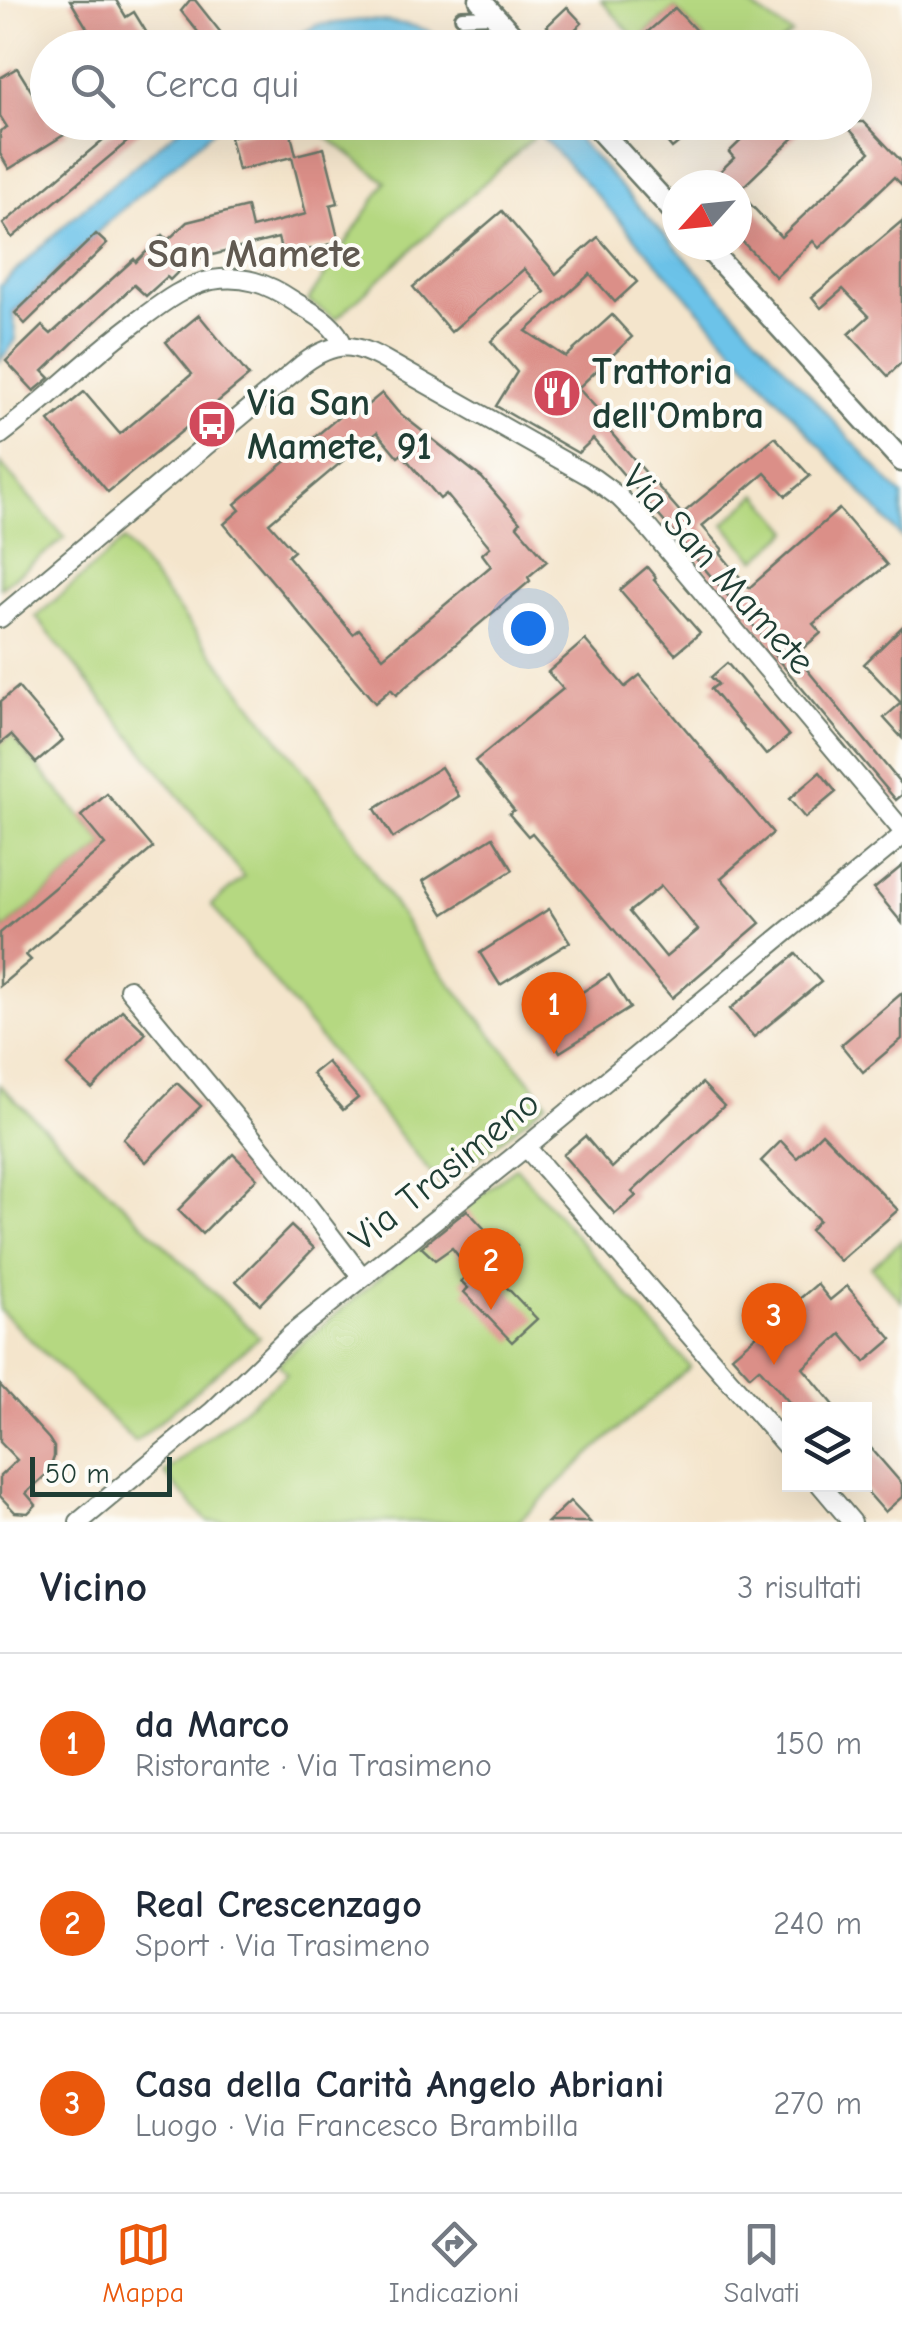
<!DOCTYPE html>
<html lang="it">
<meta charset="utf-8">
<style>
:root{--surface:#fff;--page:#f2f2f3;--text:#1f2937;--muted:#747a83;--line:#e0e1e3;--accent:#ea580c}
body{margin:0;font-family:"Comic Neue",sans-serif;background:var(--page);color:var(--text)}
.controls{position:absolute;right:30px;bottom:30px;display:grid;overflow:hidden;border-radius:0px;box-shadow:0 10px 40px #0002}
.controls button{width:90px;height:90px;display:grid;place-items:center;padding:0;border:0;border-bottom:2px solid var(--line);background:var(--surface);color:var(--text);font:50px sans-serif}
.compass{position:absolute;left:662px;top:170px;width:90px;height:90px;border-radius:50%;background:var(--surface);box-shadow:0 10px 40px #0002;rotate:243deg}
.scale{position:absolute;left:30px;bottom:25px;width:142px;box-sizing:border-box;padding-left:10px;border:5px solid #1f3d34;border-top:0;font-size:28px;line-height:35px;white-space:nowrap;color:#1f3d34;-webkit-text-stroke:8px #fdfcf7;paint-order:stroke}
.you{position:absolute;left:528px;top:628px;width:35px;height:35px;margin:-25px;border:8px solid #fff;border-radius:50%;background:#1a73e8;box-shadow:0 0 0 15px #1a73e833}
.badge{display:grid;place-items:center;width:65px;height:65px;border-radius:50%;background:var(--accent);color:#fff;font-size:32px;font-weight:700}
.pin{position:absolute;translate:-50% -82px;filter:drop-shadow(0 2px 5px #0008)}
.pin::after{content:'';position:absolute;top:52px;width:35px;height:30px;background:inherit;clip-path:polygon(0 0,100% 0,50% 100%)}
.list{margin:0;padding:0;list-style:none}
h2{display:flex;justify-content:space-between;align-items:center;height:130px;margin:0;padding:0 40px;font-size:42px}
h2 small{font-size:32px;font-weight:400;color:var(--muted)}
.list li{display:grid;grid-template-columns:65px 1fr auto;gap:30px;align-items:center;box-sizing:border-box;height:180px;padding:0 40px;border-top:2px solid var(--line)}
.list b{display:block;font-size:38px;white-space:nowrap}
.list p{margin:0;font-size:32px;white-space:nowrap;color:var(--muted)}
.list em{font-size:32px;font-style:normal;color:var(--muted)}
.icon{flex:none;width:55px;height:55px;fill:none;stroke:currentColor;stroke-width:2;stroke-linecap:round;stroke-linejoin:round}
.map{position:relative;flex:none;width:902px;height:1522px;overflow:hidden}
.search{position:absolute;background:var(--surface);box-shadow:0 10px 40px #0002;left:30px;right:30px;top:30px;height:110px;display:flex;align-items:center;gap:25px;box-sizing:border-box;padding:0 35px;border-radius:55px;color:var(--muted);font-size:38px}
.sheet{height:670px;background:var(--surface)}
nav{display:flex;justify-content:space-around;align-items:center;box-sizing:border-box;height:140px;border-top:2px solid var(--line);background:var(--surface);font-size:28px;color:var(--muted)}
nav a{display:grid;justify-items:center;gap:5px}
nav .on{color:var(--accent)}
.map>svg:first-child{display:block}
</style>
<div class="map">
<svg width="902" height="1522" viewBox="0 0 902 1522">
<rect width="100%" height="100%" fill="#fdfcf7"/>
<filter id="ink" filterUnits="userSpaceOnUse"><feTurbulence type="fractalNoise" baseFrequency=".01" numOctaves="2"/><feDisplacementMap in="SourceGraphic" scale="20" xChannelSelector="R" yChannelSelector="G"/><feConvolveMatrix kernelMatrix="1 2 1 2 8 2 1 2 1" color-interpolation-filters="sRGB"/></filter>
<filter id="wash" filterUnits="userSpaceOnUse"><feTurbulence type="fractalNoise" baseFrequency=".0048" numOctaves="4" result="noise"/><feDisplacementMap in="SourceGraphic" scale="40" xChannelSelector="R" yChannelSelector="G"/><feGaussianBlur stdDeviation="2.25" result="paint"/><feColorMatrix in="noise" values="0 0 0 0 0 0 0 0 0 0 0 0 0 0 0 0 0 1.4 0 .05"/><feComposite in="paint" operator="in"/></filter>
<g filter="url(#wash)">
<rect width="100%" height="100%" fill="#f4e5cc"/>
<g fill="#b5d881" stroke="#6a8a5a" stroke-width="2.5">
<path d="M601 0H742L792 34 775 47H712L675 8 637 40Z"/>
<path d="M309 123H523L536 135 336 319 308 301 386 182Z"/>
<path d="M0 463 65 538 0 588Z"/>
<path d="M758 494 790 531 756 560 724 524Z"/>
<path d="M124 540 330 805 422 948 547 1102 443 1188 211 905 244 877 36 617Z"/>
<path d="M11 735 105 845 4 929 0 924V744Z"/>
<path d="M0 1085 259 1337 135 1442 0 1310Z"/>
<path d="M516 1167 690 1367 592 1452 518 1522H208L164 1473 287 1374 278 1363 405 1256Z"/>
<path d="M902 1240V1302L871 1267Z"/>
</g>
<g fill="#6cc3e9" stroke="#46808e" stroke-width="2.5">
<path d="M365 20C389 21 418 24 439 36 443 39 447 44 451 47H402L372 41H350L327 47H277L317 25Z"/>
<path d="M187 122 222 123 110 220 13 313 16 340 0 361V286L71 219Z"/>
<path d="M529 123H563L902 496V538L596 194Z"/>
</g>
<g id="blocks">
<g fill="#db8f88" fill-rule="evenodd">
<path d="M70 0H116L126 17 134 12 156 48H99Z"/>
<path d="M190 0H195L233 48H211L181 11Z"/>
<path d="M567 7 582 23 562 42 547 26Z"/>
<path d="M675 8 712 48H656L644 35Z"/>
<path d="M17 68 40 105 48 100V122H61L67 133 9 169 0 154V131L7 127 0 116V78Z"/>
<path d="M124 122H151L12 238 3 224Z"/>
<path d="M288 122 296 155 324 148 338 203 330 205 339 242 283 256 278 238 189 261 170 280 167 277 146 296 134 285 43 371 50 378 34 391 6 361 42 326 51 334 134 259 136 262 163 235 168 240 187 222 247 207 252 228 306 214 292 157 238 170 230 137Z"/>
<path d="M651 122H704L672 148Z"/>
<path d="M760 122H810L745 185H706L734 158 729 152Z"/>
<path d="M843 122H864L902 162V185L894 177 819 248 813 241 776 277 737 236V190L781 237 870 152Z"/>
<path d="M502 211 556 274 598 237 637 282 615 302 590 274 526 331 566 357 612 315 632 337 578 388 610 423 606 427 682 514 775 437 810 476 786 496 765 473 702 526 723 550 720 553 749 588 839 509 887 565 813 624 821 633 795 655 902 785V795L896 800 774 655 777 653 593 439 578 453 496 406 517 372 491 341 545 292 524 269 451 332 413 287Z"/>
<path d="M902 221V362L888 376 849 334 869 316 843 289 821 308 812 297Z"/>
<path d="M96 234 107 244 25 324 15 313Z"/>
<path d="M199 315 249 376 108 492 49 421 84 392 120 434 192 374 166 342Z"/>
<path d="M382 393 398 412 482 478 520 522 517 526 547 561 528 577 530 581 396 695 391 689 375 703 224 524 240 510 235 504 347 410 353 417ZM377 432 398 457 402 454 440 499 446 494 490 547 482 554 491 566 383 657 359 629 353 634 288 556 294 551 269 523Z"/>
<path d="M647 567 656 578 654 580 700 633 675 654 620 590Z"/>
<path d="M902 627V738L884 718 901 703 864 664Z"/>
<path d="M585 640 625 687 640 675 773 833 721 878 760 923 672 998 532 833 528 836 509 814 514 810 475 761 563 689 548 672ZM661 886 698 930 666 957 629 912Z"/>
<path d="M727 663 789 736 766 755 711 689 718 684 711 677Z"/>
<path d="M18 687 63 740 36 763 11 735 0 744V702Z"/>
<path d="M441 767 459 796 393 838 375 809Z"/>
<path d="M820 772 836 792 805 818 789 799Z"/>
<path d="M107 794 153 848 26 955 31 960 0 986V933L105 845 81 816Z"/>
<path d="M493 837 513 870 444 914 423 881Z"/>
<path d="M902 866V923L874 889Z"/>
<path d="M549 909 570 942 500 985 480 953Z"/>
<path d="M796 954 821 982 754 1037 730 1009Z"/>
<path d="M609 975 630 1008 560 1052 540 1019Z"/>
<path d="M902 993V1039L863 1072 841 1045Z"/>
<path d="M122 1010 146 1033 92 1089 68 1066Z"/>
<path d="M327 1062 358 1098 343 1110 312 1074Z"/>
<path d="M177 1083 201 1106 146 1162 123 1139Z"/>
<path d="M702 1083 724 1106 632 1192 636 1196 615 1214 563 1155 585 1136 612 1168Z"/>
<path d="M822 1133 898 1210 840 1261 810 1230 819 1220 761 1161 781 1141 797 1158Z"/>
<path d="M233 1154 257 1178 202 1234 178 1210Z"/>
<path d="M467 1210 497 1242 507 1234 517 1246 490 1270 537 1319 512 1342 464 1292 468 1288 461 1281 471 1272 452 1248 435 1260 421 1247Z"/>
<path d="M291 1226 314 1248 260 1304 236 1281Z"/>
<path d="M817 1284 830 1300 847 1286 892 1339 865 1362 841 1334 803 1368 838 1410H796L759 1368 750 1376 732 1356Z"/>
<path d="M0 1385 49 1439 54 1447V1457L49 1472 26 1493 36 1505 28 1513 15 1512 0 1496V1476L17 1460 0 1442Z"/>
<path d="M864 1440 902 1484V1497L885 1512 864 1488Z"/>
<path d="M570 1501 590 1522H548Z"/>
</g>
</g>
</g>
<g filter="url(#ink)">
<use href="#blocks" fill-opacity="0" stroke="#6a7869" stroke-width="2.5"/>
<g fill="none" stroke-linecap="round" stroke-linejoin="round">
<g stroke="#6a7869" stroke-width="18">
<path id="pedestrian" d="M462 17 495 16"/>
</g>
<g stroke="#6a7869" stroke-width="22">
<g id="minor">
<path d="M0 435C48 399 90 356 138 321 161 304 183 286 212 280 243 275 267 283 292 300 312 313 335 322 343 346"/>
<path d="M0 618 303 364C337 339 355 343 390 363L593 478 619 497 644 522 902 830"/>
<path d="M129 989 301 1197 362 1277"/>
<path d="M526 1147 790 1450"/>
<path d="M820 1484 852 1522"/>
<path d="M79 1522 213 1411 292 1334 526 1147 902 836"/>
</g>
</g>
<g stroke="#6a7869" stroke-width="25">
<g id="tertiary">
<path d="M480 0 524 48"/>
<path d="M592 122 677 215"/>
<path d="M705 245 902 461"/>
</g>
</g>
<use href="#pedestrian" stroke="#fff" stroke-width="12"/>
<use href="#minor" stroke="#fff" stroke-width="18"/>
<use href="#tertiary" stroke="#fff" stroke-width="20"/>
</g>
</g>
<defs>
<g id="restaurant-disc" transform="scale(2.5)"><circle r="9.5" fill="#d1495b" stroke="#fdfcf7"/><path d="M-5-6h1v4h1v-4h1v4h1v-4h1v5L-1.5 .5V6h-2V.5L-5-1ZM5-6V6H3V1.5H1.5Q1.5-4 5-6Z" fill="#fff"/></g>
<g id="bus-disc" transform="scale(2.5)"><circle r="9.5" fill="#d1495b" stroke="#fdfcf7"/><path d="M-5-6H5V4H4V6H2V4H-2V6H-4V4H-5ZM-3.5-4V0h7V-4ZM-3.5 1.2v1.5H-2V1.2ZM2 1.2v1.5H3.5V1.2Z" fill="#fff"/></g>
</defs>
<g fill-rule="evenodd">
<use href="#restaurant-disc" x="557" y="393"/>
<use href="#bus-disc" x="212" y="424"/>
</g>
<g text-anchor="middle" stroke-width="8" stroke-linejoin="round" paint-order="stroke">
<g font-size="38" font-weight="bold" fill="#1f3d34" stroke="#fdfcf7" text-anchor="start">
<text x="592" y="384">Trattoria<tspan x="592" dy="44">dell'Ombra</tspan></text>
<text x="247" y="415">Via San<tspan x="247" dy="44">Mamete, 91</tspan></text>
</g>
<g font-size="38" fill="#1f3d34" stroke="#fdfcf7">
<text transform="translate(719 569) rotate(48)" y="13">Via San Mamete</text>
<text transform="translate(444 1170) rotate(-39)" y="13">Via Trasimeno</text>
</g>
<g font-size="40" font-weight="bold" fill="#615a51" stroke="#fdfcf7">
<text x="254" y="267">San Mamete</text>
</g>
</g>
</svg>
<div class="controls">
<button><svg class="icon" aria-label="layers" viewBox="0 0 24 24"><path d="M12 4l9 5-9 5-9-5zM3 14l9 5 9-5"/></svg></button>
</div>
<svg class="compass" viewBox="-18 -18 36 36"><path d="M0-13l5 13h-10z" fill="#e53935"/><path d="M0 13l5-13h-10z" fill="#747a83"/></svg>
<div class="scale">50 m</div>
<div class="you"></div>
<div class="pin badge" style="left:554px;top:1054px">1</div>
<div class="pin badge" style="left:491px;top:1310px">2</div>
<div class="pin badge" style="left:774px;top:1365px">3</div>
<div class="search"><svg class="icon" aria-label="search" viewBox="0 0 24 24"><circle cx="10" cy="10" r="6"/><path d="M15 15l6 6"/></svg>Cerca qui</div>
</div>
<section class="sheet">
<h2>Vicino<small>3 risultati</small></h2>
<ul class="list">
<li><span class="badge">1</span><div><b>da Marco</b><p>Ristorante · Via Trasimeno</p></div><em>150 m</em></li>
<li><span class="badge">2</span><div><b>Real Crescenzago</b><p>Sport · Via Trasimeno</p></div><em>240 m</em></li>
<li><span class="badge">3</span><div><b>Casa della Carità Angelo Abriani</b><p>Luogo · Via Francesco Brambilla</p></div><em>270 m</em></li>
</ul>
</section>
<nav>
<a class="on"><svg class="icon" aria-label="map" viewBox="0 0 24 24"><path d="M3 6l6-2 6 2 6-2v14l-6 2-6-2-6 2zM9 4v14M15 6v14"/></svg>Mappa</a>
<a><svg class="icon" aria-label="directions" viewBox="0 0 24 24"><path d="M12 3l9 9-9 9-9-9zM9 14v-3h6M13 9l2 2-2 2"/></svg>Indicazioni</a>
<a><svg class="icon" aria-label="saved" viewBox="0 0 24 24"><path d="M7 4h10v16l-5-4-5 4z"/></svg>Salvati</a>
</nav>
